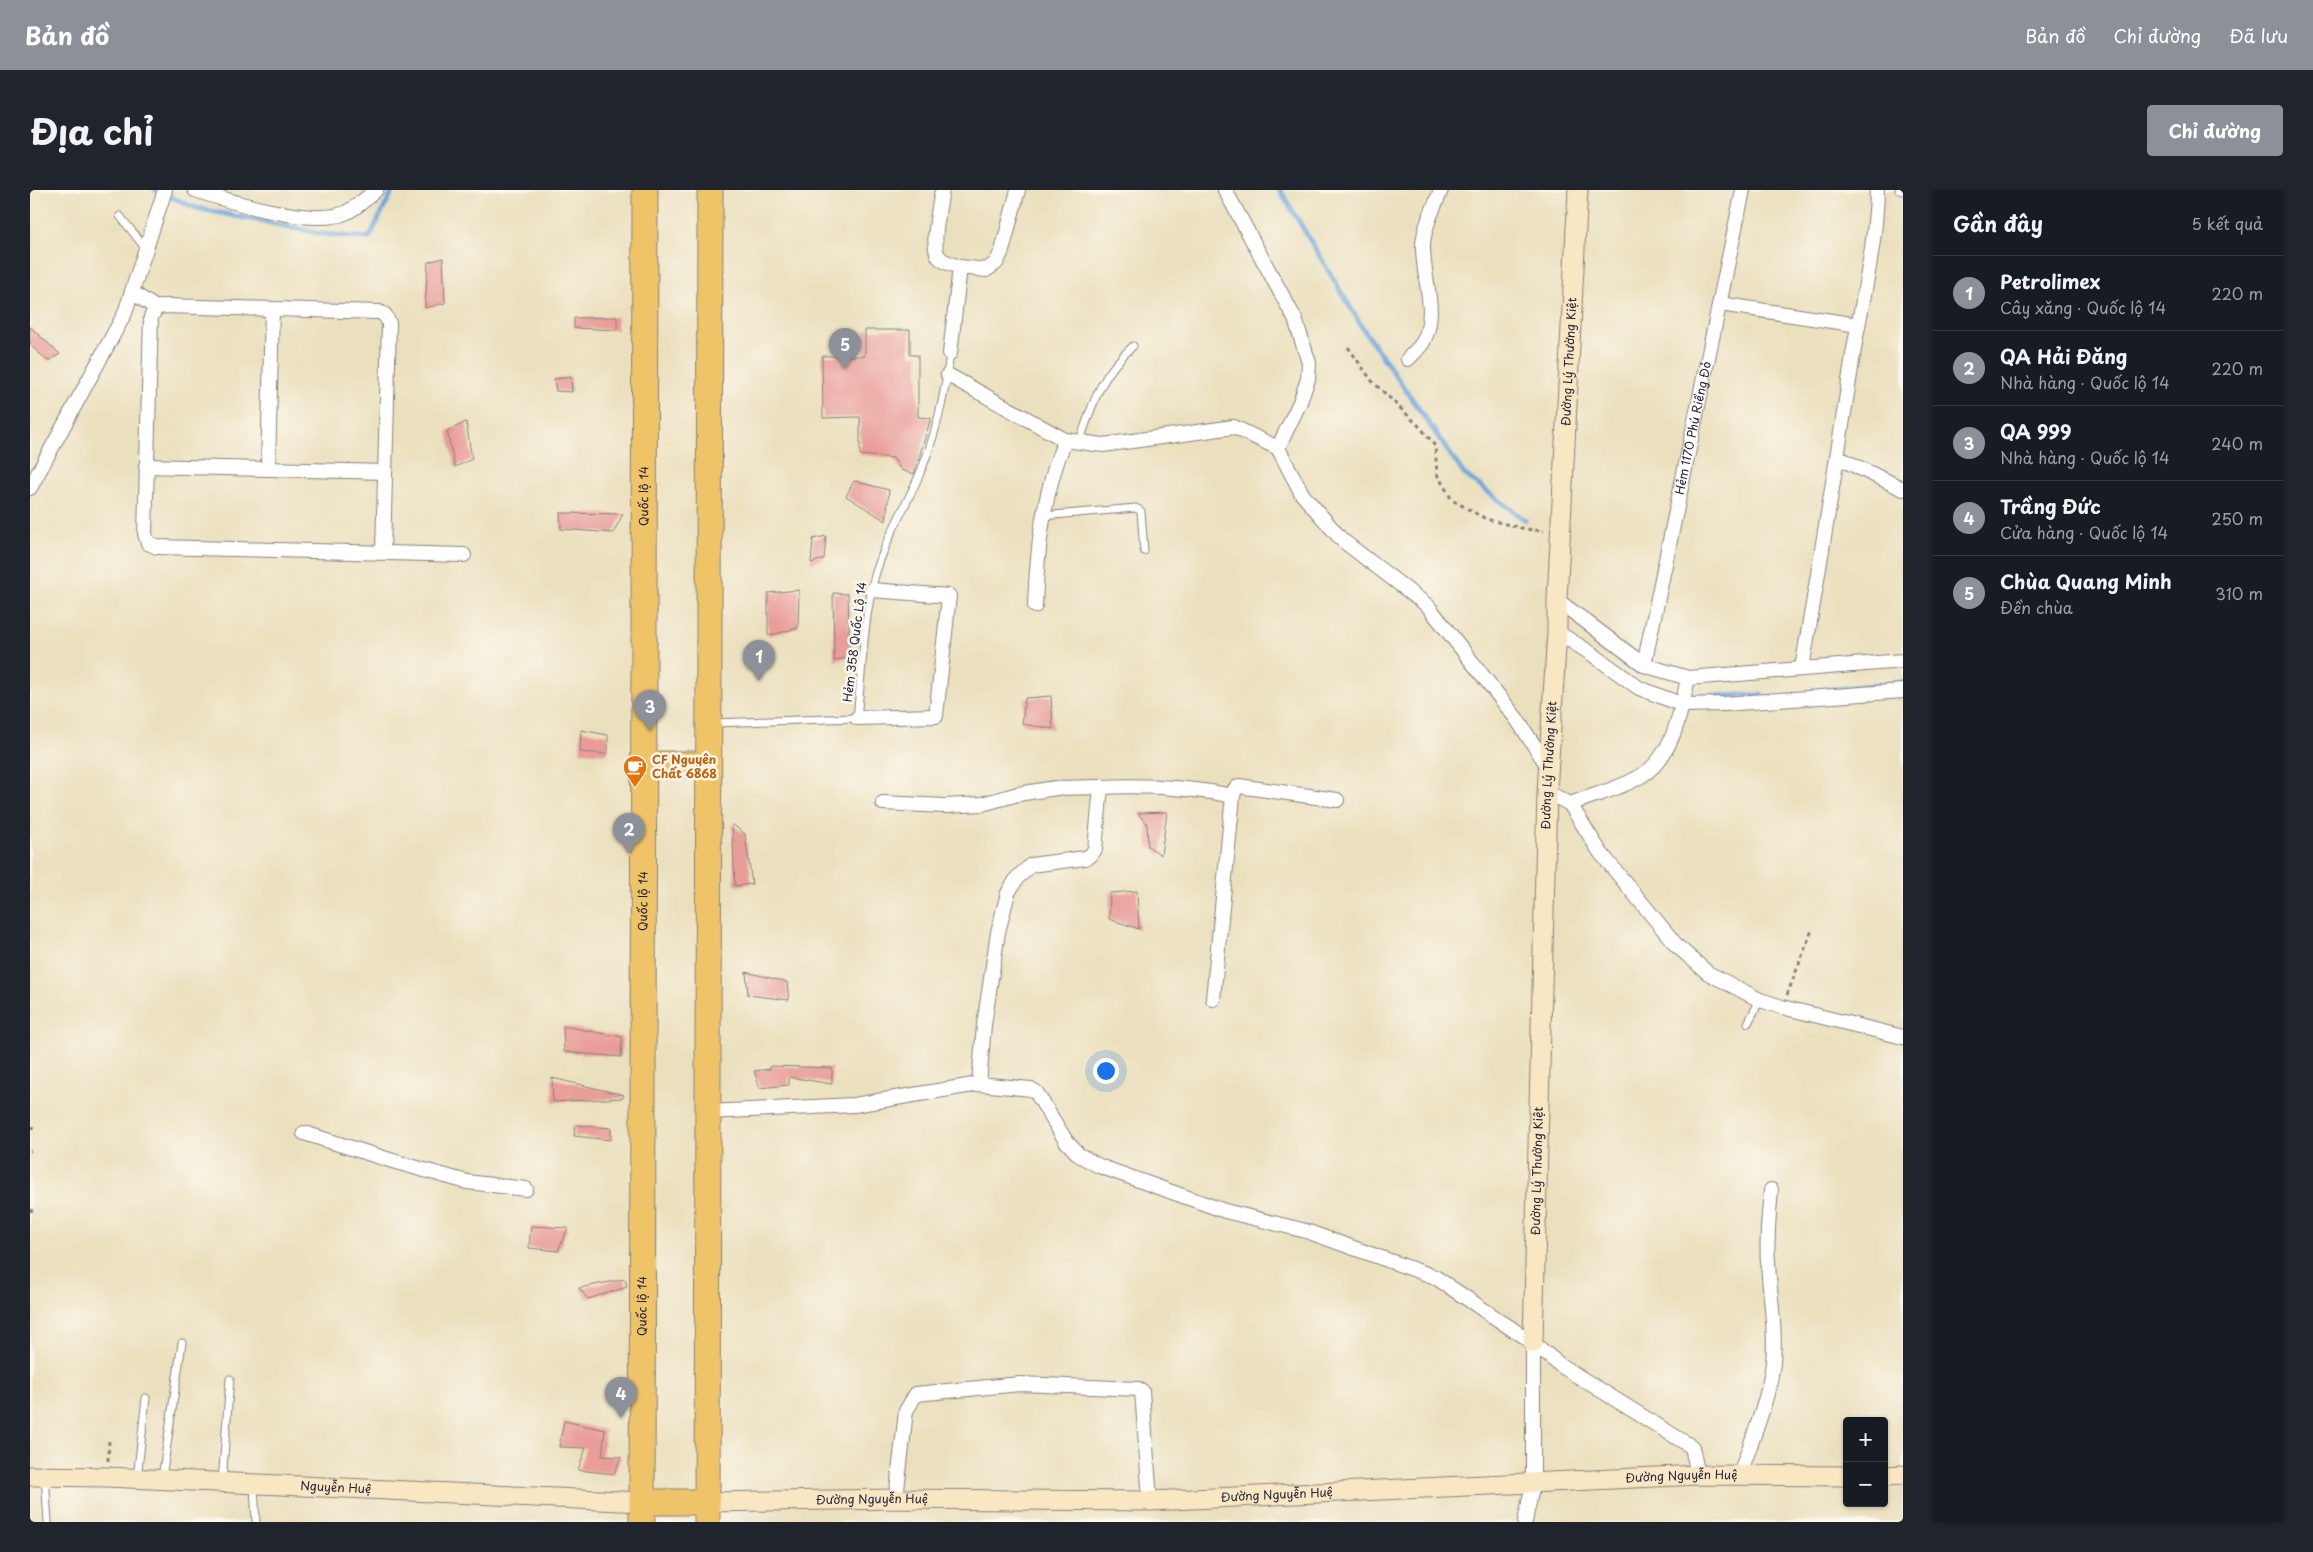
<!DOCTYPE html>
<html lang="vi">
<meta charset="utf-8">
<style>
:root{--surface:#171b24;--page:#20242c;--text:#f1f3f6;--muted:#9ea1a6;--line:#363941;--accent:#8c9099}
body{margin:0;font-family:"Playpen Sans",sans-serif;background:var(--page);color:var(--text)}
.controls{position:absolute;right:15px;bottom:15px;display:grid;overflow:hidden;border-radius:5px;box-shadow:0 1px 4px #0004}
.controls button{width:45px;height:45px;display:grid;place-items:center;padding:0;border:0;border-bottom:1px solid var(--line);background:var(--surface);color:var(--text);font:25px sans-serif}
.you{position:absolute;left:1075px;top:880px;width:18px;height:18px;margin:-12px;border:4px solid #fff;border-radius:50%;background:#1a73e8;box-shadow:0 0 0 8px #1a73e833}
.badge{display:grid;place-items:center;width:32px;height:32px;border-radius:50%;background:var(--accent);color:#fff;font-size:16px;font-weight:700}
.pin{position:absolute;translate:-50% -41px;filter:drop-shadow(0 1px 2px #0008)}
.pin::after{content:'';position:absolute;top:26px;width:18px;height:15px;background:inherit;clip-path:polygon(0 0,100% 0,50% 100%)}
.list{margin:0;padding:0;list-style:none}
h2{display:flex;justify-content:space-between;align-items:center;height:65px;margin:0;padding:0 20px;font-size:21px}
h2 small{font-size:16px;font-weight:400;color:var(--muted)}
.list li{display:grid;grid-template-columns:32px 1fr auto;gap:15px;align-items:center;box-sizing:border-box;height:75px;padding:0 20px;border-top:1px solid var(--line)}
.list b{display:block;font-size:19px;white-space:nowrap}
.list p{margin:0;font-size:16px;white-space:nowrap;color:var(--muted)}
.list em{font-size:16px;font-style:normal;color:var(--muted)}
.map{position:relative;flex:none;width:1873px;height:1332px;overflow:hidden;border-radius:5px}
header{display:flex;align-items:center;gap:30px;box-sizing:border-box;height:70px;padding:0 25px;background:var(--accent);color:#fff}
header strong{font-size:24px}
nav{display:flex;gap:28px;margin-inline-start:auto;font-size:18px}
.intro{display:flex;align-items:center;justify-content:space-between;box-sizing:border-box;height:120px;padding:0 30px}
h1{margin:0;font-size:35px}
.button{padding:12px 22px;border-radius:5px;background:var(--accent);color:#fff;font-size:18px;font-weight:700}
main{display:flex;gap:30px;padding:0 30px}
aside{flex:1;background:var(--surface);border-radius:5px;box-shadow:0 1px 4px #0004}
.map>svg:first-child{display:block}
</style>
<header>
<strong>Bản đồ</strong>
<nav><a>Bản đồ</a><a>Chỉ đường</a><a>Đã lưu</a></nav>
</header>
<div class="intro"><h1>Địa chỉ</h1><a class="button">Chỉ đường</a></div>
<main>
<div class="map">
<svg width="1873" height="1332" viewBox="0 0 1873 1332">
<rect width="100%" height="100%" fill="#fbf7ec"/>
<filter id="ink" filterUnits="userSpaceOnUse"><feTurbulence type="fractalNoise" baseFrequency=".02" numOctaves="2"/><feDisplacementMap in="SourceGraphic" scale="10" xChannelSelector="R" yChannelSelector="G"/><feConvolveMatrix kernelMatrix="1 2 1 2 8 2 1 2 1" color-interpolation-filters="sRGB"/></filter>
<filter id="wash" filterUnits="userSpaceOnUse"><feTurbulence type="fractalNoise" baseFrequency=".0096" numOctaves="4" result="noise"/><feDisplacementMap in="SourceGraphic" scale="20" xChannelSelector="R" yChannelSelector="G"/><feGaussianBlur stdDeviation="1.12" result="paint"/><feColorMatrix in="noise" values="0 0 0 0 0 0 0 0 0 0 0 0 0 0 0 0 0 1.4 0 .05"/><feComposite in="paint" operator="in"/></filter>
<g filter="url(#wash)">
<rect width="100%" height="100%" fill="#ebe0be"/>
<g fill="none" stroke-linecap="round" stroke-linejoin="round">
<g stroke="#6fa9df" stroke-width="5">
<path d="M125 0 166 18 293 44 339 48 363 0"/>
<path d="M1250 0 1334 140 1434 284 1495 330"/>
<path d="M1786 501 1873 492"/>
<path d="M1666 506 1731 505"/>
</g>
</g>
<g id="blocks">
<g fill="#e99d99">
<path d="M413 68 415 113 395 118 398 72Z"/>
<path d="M587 127V140L544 138V128Z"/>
<path d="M0 137 30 164 18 171 0 155Z"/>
<path d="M835 140H880V165H888V227L901 228 884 284 871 280 863 268 830 265V227L793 228 792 166H835Z"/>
<path d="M541 187 542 202 526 201 524 189Z"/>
<path d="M436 232 442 269 425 277 417 241Z"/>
<path d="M824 291 859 300 856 331 816 306Z"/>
<path d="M530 323 593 324 583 343 531 339Z"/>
<path d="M796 346 794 369 781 373 783 349Z"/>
<path d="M769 400 768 438 738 446V403Z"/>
<path d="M803 403 818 404 820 467 804 471Z"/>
<path d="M1021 506 1023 539 992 534 995 508Z"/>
<path d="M551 540 578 545V564L550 562Z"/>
<path d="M1137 622 1131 665 1118 656 1117 634 1108 623Z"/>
<path d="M702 634 715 644 722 694 705 696Z"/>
<path d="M1107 701 1109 739 1079 729 1080 703Z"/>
<path d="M716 782 757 792 759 810 718 805Z"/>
<path d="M533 836 592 847 591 867 534 862Z"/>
<path d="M740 876 802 878V894L759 887V895L730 898 724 881 740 879Z"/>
<path d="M522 888 594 905 593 908 523 912Z"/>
<path d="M545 935 581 938V950L544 946Z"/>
<path d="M501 1036 538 1038 528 1061 499 1058Z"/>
<path d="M595 1089 597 1097 558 1109 549 1098Z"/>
<path d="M534 1231 575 1240 572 1266 591 1267 584 1284 548 1280 556 1258 529 1257Z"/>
</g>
</g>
</g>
<g filter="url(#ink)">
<use href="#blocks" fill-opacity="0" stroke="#86817c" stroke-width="1"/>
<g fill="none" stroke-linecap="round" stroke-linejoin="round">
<g stroke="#86817c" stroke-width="9">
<g id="lane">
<path d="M1869 0 1873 1"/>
<path d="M90 26 116 59"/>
<path d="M1049 253C1064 211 1069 187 1103 156"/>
<path d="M1012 326 1106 318 1111 321 1114 361"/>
<path d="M684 533 827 528C832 483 833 434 844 389 854 353 873 321 888 288 905 249 915 205 920 163"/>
<path d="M1718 833 1730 810"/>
<path d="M15 1286 18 1332"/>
<path d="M107 1288 116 1208"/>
<path d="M132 1288 152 1153"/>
<path d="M192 1292 200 1189"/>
<path d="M224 1296 226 1332"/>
</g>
</g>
<g stroke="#86817c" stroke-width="16">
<g id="street">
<path d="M165 0C198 11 283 37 315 23 327 18 336 8 346 0"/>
<path d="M912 0C910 15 900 56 909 67 914 73 924 75 930 77"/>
<path d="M1195 0 1265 129 1279 173 1278 189 1270 212 1248 258 1272 304 1312 350 1398 416 1486 528 1519 578"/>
<path d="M102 102 126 118"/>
<path d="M1690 114 1828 135"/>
<path d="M920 163 930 77 956 80 966 73 972 61 988 0"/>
<path d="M1378 169C1383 164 1389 158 1393 152 1409 122 1392 87 1393 55 1394 36 1404 18 1411 0"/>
<path d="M918 185 1035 250 1073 255 1204 237 1248 258"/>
<path d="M1807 267 1873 299"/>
<path d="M116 276 355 282"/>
<path d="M238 279 242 119"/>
<path d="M0 298 95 123 135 0"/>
<path d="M353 363 359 133 355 125 349 122 134 116 126 118 121 127 115 344 118 353 127 357 434 365"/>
<path d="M1527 410 1614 475 1658 488 1873 471"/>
<path d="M1005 416C1007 359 1013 304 1035 250"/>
<path d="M1527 442 1562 464 1609 498 1653 515 1694 514 1873 501"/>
<path id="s1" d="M1614 475 1713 0"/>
<path d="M1772 478C1790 374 1807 269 1823 165 1832 110 1846 56 1847 0"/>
<path d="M827 528 906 526 919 406 842 400"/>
<path d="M1517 602 1540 614 1570 662 1647 756 1678 783 1730 810 1752 817 1873 847"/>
<path d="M1203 606C1158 597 1116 595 1071 597L1065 659 1061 665 1055 668 1001 675 987 688 978 703 968 742 954 835 949 894 1001 899 1006 902 1036 951 1049 965 1069 976 1195 1021 1276 1041 1405 1087 1503 1153 1530 1175 1662 1257 1668 1285"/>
<path d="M853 613 915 616 952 614 988 604 1026 598 1071 597"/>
<path d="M1540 614C1563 605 1590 599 1611 586 1643 567 1651 521 1658 488"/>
<path d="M1183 809 1203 606 1205 599 1209 596 1307 610"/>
<path d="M678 922 824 915 949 894"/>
<path d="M274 943 366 972 437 992 496 999"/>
<path d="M1709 1287C1722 1249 1738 1212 1743 1173 1746 1140 1740 1106 1738 1073 1736 1049 1739 1024 1741 1000"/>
<path d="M866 1309 876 1221 886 1204 990 1194 1108 1199 1112 1201 1120 1311"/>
<path d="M1495 1332 1503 1293V1153"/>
</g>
</g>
<g stroke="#86817c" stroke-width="21">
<g id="secondary">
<path id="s2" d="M1503 1153 1517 602 1527 442V410L1548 0"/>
<path id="s3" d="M0 1286 77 1287 612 1312"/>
<path d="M1854 1286 1873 1285"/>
<path id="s4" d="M677 1312 866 1309 1120 1311 1668 1285 1817 1286"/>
</g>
</g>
<g stroke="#86817c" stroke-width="27">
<g id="highway">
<path d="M614 574H678"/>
<path d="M612 1312H677"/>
<path id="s5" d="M612 1332 615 0"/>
<path d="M677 1332 680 0"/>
</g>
</g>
<g stroke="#86817c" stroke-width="3" stroke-dasharray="4 4" stroke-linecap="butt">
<path d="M1318 157 1342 191 1391 238 1405 256 1407 284 1422 310 1456 329 1495 339 1514 341"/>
<path d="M1757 805 1782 740"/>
<path d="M0 937 4 938"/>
<path d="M0 961H1"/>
<path d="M0 1020 3 1021"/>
<path d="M78 1271 79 1249"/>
</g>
<use href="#lane" stroke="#fff" stroke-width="7"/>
<use href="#street" stroke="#fff" stroke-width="14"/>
<use href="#secondary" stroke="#f9e7c3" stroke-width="19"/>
<use href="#highway" stroke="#efc469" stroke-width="25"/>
</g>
</g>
<defs>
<g id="cafe-pin" transform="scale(1.25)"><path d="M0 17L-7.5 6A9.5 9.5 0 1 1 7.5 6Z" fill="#e8710a" stroke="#fbf7ec"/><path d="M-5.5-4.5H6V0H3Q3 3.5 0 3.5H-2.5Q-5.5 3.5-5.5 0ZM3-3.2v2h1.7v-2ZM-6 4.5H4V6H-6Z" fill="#fff"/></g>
</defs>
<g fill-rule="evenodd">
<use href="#cafe-pin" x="605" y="577"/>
</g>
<g text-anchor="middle" stroke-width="5" stroke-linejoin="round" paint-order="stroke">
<g font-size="12" fill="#22223b" stroke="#fbf7ec">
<text dy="4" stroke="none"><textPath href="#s2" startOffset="982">Đường Lý Thường Kiệt</textPath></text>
<text dy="4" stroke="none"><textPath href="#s1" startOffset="242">Hẻm 1170 Phú Riềng Đỏ</textPath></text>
<text dy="4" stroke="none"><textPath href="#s5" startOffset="1026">Quốc lộ 14</textPath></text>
<text transform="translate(825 452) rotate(-83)" y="4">Hẻm 358 Quốc Lộ 14</text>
<text dy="4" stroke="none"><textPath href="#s2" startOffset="578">Đường Lý Thường Kiệt</textPath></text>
<text dy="4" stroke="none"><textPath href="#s5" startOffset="621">Quốc lộ 14</textPath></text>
<text dy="4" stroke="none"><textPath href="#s2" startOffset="172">Đường Lý Thường Kiệt</textPath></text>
<text dy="4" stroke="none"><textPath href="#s5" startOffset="216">Quốc lộ 14</textPath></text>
<text dy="4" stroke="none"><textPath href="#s4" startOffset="975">Đường Nguyễn Huệ</textPath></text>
<text dy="4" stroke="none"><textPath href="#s3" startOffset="306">Nguyễn Huệ</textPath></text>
<text dy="4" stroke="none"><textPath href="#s4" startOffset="570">Đường Nguyễn Huệ</textPath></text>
<text dy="4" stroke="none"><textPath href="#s4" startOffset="165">Đường Nguyễn Huệ</textPath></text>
</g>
<g font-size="12" font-weight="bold" fill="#c56008" stroke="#fbf7ec" text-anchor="start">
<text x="622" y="574">CF Nguyên<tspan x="622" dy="14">Chất 6868</tspan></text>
</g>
</g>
</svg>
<div class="controls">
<button>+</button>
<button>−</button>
</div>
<div class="you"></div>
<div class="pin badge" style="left:729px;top:491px">1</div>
<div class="pin badge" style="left:599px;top:664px">2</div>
<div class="pin badge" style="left:620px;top:541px">3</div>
<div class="pin badge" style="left:591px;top:1228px">4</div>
<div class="pin badge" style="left:815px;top:179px">5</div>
</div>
<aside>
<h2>Gần đây<small>5 kết quả</small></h2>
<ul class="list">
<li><span class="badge">1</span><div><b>Petrolimex</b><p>Cây xăng · Quốc lộ 14</p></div><em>220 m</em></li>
<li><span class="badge">2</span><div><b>QA Hải Đăng</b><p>Nhà hàng · Quốc lộ 14</p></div><em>220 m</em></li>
<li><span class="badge">3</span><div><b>QA 999</b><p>Nhà hàng · Quốc lộ 14</p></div><em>240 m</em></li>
<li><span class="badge">4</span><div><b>Trầng Đức</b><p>Cửa hàng · Quốc lộ 14</p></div><em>250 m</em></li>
<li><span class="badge">5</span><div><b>Chùa Quang Minh</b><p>Đền chùa</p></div><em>310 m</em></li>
</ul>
</aside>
</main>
